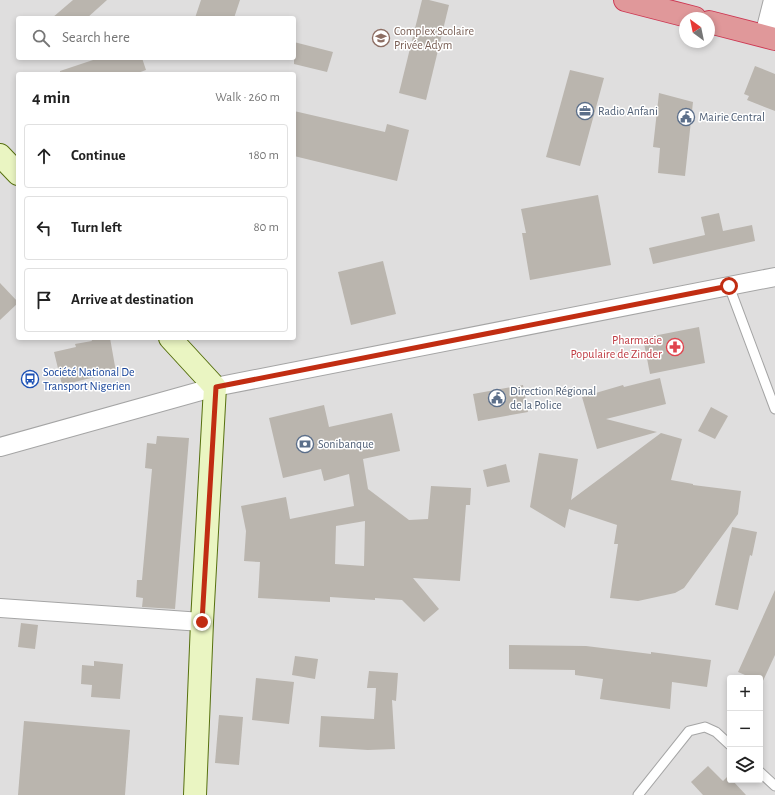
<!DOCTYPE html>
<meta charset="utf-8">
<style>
:root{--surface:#fff;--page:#f2f2f2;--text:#222;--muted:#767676;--line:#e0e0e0}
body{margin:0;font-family:"Alegreya Sans",sans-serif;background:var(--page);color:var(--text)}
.controls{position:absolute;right:12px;bottom:12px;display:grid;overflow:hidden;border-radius:4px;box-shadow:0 2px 6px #0003}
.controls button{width:36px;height:36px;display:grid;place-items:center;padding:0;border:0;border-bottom:1px solid var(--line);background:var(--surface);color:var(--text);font:20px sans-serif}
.compass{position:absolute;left:679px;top:12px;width:36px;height:36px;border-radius:50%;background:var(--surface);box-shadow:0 2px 6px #0003;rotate:327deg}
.stop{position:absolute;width:12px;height:12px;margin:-9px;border:3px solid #c12d12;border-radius:50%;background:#fff}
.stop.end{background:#c12d12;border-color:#fff;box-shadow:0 1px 4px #0008}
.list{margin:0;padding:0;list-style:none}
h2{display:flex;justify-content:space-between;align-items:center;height:52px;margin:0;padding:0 16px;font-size:17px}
h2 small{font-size:13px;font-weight:400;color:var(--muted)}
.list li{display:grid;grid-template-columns:26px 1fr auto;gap:12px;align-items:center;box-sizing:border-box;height:64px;margin:0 8px 8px;padding:0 8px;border:1px solid var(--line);border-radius:4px}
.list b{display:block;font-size:15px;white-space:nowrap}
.list em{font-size:13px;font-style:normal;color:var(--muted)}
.icon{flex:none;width:22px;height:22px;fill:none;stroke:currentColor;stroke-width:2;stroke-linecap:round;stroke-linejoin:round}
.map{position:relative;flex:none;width:775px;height:795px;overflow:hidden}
.search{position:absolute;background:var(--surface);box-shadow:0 2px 6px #0003;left:16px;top:16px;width:280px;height:44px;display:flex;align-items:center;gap:10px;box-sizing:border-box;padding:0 14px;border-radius:4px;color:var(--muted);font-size:15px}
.panel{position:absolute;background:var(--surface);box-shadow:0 2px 6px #0003;left:16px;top:72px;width:280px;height:268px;border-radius:4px}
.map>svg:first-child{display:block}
</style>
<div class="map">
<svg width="775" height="795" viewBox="0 0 775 795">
<rect width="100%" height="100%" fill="#f1efe9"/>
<path fill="#dfdede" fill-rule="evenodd" d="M0 0H775V795H0ZM18 18H294V58H18ZM685 18H709V42H685ZM18 74H294V338H18ZM730 678H760V780H730Z"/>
<g fill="#bab5ae" fill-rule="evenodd">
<path d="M73 0H107L87 18H52Z"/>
<path d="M201 0H240L234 18H195Z"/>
<path d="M422 0H429L449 5 426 100 399 93Z"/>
<path d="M294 42 333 52 327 72 294 64Z"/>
<path d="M99 58H142L146 70 135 74H60V71Z"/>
<path d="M755 66 775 74V111L747 100 749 96 744 94Z"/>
<path d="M570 70 604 78 580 166 546 157Z"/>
<path d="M659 93 693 102 685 176 658 173 660 148 653 147Z"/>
<path d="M294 111 385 132 387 124 409 130 397 181 294 156Z"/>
<path d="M598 195 611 265 530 280 522 233H526L521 209Z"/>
<path d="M719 213 723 231 752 225 755 241 653 264 649 248 705 235 701 217Z"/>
<path d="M383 261 396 314 351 325 338 272Z"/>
<path d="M0 283 18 302V303L0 320Z"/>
<path d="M699 327 705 363 650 374 643 338Z"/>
<path d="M91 338H110L116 372 62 385 54 352 76 347 75 344 92 341Z"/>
<path d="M660 378 666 404 606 419 657 432 597 449 582 397 623 385 624 387Z"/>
<path d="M523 385 528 412 478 421 473 394Z"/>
<path d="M324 405 329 427 392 413 400 451 363 459 368 489 409 520 428 519 431 486 471 488 470 505H466L460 581 413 578 439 609 424 622 402 600 375 598V600L330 597V602L258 598 260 562 244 561 246 531 241 506 286 497 290 519 354 506 349 474 324 481 321 469 283 478 269 418ZM365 521 364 566 335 564 336 526Z"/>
<path d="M711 407 728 416 715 439 698 431Z"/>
<path d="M661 433 682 439 671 480 693 484V485L741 491 738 514 684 588 675 593 638 601 610 598 618 544H614L617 525 569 509 565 528 530 507 539 453 578 459 571 500Z"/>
<path d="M157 436 189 438 175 609 142 607 143 598 136 597 137 580H142L152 469 145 468 147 443 156 444Z"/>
<path d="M506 464 510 482 487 487 483 470Z"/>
<path d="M732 527 757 532 752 556 750 555 738 610 715 605Z"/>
<path d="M775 590V655L762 683 760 681V678H752L738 672Z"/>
<path d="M21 623 38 625 35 649 18 647Z"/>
<path d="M509 645 586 646 651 654V652L711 660 707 687 672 682 670 709 600 699 603 679 575 675V670L509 669Z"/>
<path d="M295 656 318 659 315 679 292 675Z"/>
<path d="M94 661 123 664 120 699 91 697 92 685 81 684 82 665 94 666Z"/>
<path d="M369 671 398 673 396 701 392 700 395 749 368 750 319 747 321 716 374 719 376 688H367Z"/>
<path d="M256 678 294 682 289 724 252 720Z"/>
<path d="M219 715 243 717 239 765 215 763Z"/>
<path d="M24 721 130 730 125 795H18Z"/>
<path d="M708 766 723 781 728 776 730 778V780H732L746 795H703L691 782Z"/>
</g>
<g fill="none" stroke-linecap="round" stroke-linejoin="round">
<g stroke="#a5a5a5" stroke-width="11">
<g id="lane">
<path d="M729 286 775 409"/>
<path d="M760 772 775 786"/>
<path d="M638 795 689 731 705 727 716 732 730 745"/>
</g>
</g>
<g stroke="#a5a5a5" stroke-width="20">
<g id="street">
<path d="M764 36 773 0"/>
<path d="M0 447 215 387 775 277"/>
<path d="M0 608 202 622"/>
</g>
</g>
<g stroke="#57710f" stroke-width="24">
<g id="secondary">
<path d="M0 155 18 174"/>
<path d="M170 338 215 387 202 622 195 795"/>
</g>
</g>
<g stroke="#cd3853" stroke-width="24">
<g id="highway">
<path d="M625 0 695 18"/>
<path d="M709 22 775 39"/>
</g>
</g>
<use href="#lane" stroke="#fff" stroke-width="9"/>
<use href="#street" stroke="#fff" stroke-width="18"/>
<use href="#secondary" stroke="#eaf5c2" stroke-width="22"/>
<use href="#highway" stroke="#e0989a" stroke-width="22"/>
</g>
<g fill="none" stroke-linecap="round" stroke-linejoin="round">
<path stroke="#c12d12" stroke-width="5" d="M202 622 216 387 729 286"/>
</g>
<defs>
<g id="school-ring" transform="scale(0.9)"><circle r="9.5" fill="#fff" stroke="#8d6e63" stroke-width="1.5"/><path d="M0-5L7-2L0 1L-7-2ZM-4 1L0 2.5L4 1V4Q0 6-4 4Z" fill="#8d6e63"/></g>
<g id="office-ring" transform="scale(0.9)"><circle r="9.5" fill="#fff" stroke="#5c6f8a" stroke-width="1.5"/><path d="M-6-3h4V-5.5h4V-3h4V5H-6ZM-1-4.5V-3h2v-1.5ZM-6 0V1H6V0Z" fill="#5c6f8a"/></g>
<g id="civic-ring" transform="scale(0.9)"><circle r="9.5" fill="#fff" stroke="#5c6f8a" stroke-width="1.5"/><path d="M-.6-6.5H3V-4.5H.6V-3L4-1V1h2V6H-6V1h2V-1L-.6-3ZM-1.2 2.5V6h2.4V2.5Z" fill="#5c6f8a"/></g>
<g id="pharmacy-ring" transform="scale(0.9)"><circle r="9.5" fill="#fff" stroke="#e0444e" stroke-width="1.5"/><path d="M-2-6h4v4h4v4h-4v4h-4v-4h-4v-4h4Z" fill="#e0444e"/></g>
<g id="bus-ring" transform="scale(0.9)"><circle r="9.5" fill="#fff" stroke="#1a4fb4" stroke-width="1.5"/><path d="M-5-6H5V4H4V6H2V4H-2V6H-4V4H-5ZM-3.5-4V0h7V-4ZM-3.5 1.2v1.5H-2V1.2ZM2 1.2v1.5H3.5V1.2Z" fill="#1a4fb4"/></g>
<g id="bank-ring" transform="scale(0.9)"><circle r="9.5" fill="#fff" stroke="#5c6f8a" stroke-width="1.5"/><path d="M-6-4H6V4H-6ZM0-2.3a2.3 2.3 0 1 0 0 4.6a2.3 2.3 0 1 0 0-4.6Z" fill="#5c6f8a"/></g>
</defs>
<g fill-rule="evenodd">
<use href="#school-ring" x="381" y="38"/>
<use href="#office-ring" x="585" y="111"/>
<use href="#civic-ring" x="686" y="117"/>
<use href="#pharmacy-ring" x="675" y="347"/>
<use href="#bus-ring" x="30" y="379"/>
<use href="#civic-ring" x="497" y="398"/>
<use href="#bank-ring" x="305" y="444"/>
</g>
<g text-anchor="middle" stroke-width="3" stroke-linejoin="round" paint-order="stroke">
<g font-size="12" fill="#785e54" stroke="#fff" text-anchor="start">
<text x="394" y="35">Complex Scolaire<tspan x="394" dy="14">Privée Adym</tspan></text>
</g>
<g font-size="12" fill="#4e5e75" stroke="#fff" text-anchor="start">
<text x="598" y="115">Radio Anfani</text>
<text x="699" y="121">Mairie Central</text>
<text x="510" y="395">Direction Régional<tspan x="510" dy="14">de la Police</tspan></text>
<text x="318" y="448">Sonibanque</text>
</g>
<g font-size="12" fill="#be3a42" stroke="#fff" text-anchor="end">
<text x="662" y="344">Pharmacie<tspan x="662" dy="14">Populaire de Zinder</tspan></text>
</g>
<g font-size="12" fill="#164399" stroke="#fff" text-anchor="start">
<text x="43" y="376">Société National De<tspan x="43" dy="14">Transport Nigerien</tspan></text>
</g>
</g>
</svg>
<div class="controls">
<button>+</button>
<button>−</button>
<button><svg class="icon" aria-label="layers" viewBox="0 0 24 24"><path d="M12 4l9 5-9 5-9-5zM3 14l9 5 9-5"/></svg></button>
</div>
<svg class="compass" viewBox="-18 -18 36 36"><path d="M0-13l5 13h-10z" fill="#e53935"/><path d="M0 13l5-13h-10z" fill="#767676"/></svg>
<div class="stop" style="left:729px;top:286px"></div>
<div class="stop end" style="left:202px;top:622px"></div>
<div class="search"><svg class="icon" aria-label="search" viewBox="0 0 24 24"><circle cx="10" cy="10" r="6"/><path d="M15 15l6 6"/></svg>Search here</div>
<section class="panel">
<h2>4 min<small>Walk · 260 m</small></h2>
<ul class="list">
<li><svg class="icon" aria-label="ahead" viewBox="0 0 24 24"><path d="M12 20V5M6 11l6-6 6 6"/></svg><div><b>Continue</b></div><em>180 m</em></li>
<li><svg class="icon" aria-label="left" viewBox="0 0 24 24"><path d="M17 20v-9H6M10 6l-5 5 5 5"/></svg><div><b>Turn left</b></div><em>80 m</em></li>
<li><svg class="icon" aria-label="arrive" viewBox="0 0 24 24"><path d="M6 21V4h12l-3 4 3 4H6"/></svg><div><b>Arrive at destination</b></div></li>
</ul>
</section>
</div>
